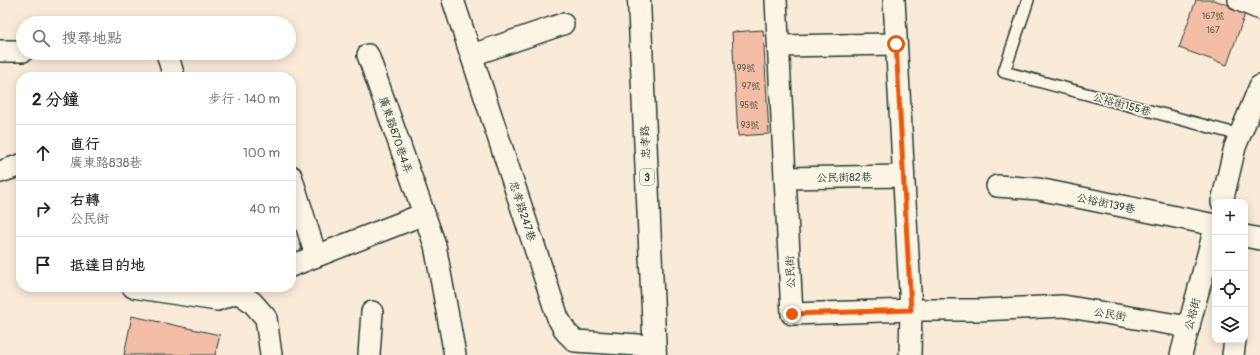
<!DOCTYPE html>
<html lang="zh-TW">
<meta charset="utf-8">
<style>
:root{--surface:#fff;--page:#f2f2f2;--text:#202124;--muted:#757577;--line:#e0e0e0}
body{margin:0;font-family:Pangolin,"LXGW WenKai TC",sans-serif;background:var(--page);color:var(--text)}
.controls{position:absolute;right:12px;bottom:12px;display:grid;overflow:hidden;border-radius:8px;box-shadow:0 2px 10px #0003}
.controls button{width:36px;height:36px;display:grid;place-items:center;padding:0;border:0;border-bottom:1px solid var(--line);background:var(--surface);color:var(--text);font:20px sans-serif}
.stop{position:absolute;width:12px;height:12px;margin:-9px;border:3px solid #ea580c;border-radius:50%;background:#fff}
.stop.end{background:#ea580c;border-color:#fff;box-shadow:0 1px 4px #0008}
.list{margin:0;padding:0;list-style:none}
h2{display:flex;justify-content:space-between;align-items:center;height:52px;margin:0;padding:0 16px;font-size:17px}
h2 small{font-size:13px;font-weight:400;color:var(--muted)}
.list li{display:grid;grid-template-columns:26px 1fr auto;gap:12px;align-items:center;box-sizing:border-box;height:56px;padding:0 16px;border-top:1px solid var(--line)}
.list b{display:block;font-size:15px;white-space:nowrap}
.list p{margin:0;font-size:13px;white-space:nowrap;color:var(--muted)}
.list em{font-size:13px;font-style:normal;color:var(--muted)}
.icon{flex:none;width:22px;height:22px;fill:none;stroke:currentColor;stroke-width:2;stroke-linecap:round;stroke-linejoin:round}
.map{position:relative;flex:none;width:1260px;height:355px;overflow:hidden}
.search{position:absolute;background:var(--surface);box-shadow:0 2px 10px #0003;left:16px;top:16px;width:280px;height:44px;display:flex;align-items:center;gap:10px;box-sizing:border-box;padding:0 14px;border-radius:22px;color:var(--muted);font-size:15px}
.panel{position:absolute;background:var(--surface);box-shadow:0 2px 10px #0003;left:16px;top:72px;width:280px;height:220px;border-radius:16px}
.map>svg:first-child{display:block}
</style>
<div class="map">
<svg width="1260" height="355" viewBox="0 0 1260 355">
<rect width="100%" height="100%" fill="#faead8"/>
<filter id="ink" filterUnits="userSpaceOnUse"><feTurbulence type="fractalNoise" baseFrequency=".025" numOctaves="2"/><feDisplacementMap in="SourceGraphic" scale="8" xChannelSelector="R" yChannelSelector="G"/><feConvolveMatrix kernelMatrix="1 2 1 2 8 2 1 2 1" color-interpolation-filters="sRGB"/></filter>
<g filter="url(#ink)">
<g fill="#f3bea5" stroke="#1f3d34">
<path d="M1196 0H1214L1246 11 1227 65 1179 48Z"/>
<path d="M763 30 769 134 738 136 732 32Z"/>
<path d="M132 316 220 335 215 355H124Z"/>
</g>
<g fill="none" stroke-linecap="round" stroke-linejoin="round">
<g stroke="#1f3d34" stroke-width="14">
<path id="service" d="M1028 0 1004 72 1240 135"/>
</g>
<g stroke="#1f3d34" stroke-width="24">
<g id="minor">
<path d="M453 0 558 318 566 332 575 341 655 346"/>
<path d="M776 0 792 314 911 310H979L1063 306 1189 327"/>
<path d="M894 0 911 310 910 355"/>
<path d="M1239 0 1260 9"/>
<path d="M779 46 896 44"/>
<path d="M0 51H23"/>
<path d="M167 53 174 77"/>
<path d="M368 55 435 245 455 355"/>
<path d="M472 55 563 24"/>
<path d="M0 172 21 165"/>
<path d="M291 176 316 256"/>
<path d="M785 178 903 176"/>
<path d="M997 186 1038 189 1215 225"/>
<path d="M1222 202 1235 147 1260 86"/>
<path d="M1245 236 1260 239"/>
<path d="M291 266 424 214"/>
<path d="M133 287 217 300 237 292 244 287"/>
<path d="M237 292 252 302 266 318 271 355"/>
<path d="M369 355 372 312"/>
<path d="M1181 355 1215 228"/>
<path d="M1233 355 1235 340"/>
</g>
</g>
<g stroke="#1f3d34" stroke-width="25">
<path id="primary" d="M639 0 655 355"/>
</g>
<use href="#service" stroke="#fcf5e5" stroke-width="11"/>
<use href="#minor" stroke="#fcf5e5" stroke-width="21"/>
<use href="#primary" stroke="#fcf5e5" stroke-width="22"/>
</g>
</g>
<g fill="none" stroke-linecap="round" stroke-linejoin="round" filter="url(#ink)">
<path stroke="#ea580c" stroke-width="5" d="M792 314 911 310 896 44"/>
</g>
<g text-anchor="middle" stroke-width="3" stroke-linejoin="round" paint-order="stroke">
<g font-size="9" fill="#545d50">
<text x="1213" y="19">167號</text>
<text x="1213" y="33">167</text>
<text x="746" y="71">99號</text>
<text x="751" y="89">97號</text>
<text x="749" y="108">95號</text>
<text x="750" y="128">93號</text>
</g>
<rect fill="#fcf5e5" stroke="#617469" stroke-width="1" x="640" y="169" width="14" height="16" rx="3"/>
<g font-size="10" font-weight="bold" fill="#1f3d34">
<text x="647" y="181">3</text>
</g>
<g font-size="11" fill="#1f3d34" stroke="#fcf5e5">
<text transform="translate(1122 104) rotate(15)" y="4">公裕街155巷</text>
<text transform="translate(396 135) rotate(71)" y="4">廣東路870巷4弄</text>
<text transform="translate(645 142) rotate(-93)" y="4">忠孝路</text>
<text transform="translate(844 177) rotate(-1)" y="4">公民街82巷</text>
<text transform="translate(1106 203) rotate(12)" y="4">公裕街139巷</text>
<text transform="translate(523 211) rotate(72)" y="4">忠孝路247巷</text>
<text transform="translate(790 272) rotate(-93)" y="4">公民街</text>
<text transform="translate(1110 314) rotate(9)" y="4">公民街</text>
<text transform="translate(1192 314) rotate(-75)" y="4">公裕街</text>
</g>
</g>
</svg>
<div class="controls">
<button>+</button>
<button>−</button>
<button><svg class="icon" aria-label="locate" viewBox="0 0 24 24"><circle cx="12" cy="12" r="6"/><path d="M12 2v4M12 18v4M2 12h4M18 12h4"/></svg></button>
<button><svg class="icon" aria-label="layers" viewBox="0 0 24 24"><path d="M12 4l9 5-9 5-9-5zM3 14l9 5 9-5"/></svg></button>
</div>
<div class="stop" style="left:896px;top:44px"></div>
<div class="stop end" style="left:792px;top:314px"></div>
<div class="search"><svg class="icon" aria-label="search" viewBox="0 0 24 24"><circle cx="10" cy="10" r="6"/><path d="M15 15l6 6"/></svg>搜尋地點</div>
<section class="panel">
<h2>2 分鐘<small>步行 · 140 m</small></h2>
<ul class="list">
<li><svg class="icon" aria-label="ahead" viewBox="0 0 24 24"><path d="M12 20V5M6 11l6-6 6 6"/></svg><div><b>直行</b><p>廣東路838巷</p></div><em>100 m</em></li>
<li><svg class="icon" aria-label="right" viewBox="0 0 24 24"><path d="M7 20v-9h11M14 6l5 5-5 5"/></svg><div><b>右轉</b><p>公民街</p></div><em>40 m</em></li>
<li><svg class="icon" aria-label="arrive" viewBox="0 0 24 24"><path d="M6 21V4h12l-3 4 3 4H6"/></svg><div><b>抵達目的地</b></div></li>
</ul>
</section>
</div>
